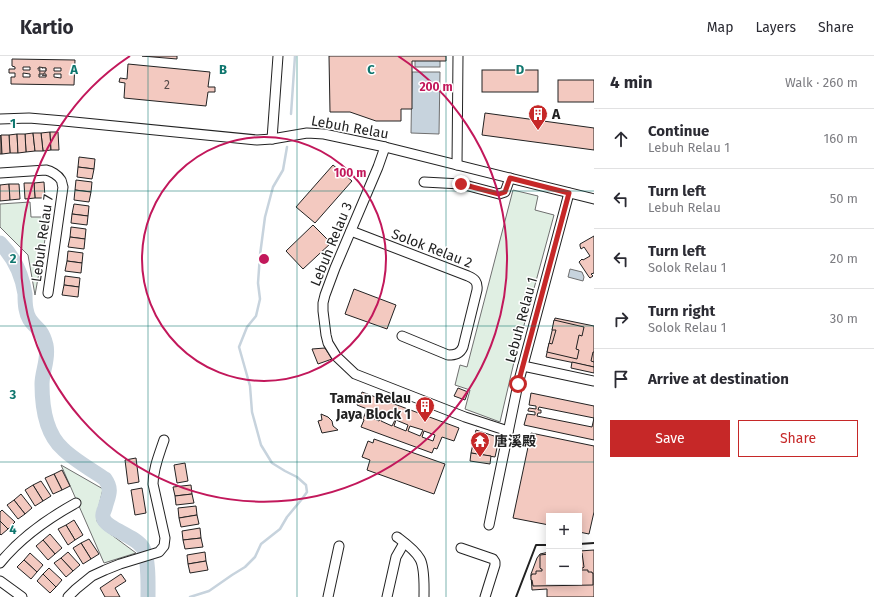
<!DOCTYPE html>
<meta charset="utf-8">
<style>
:root{--surface:#fff;--page:#f7f7f7;--text:#2b2b33;--muted:#7c7c81;--line:#e1e1e2;--accent:#c62828}
body{margin:0;font-family:"Fira Sans","Noto Sans SC",sans-serif;background:var(--page);color:var(--text)}
.controls{position:absolute;right:12px;bottom:12px;display:grid;overflow:hidden;border-radius:0px;box-shadow:0 2px 10px #0003}
.controls button{width:36px;height:36px;display:grid;place-items:center;padding:0;border:0;border-bottom:1px solid var(--line);background:var(--surface);color:var(--text);font:20px sans-serif}
.stop{position:absolute;width:12px;height:12px;margin:-9px;border:3px solid #c62828;border-radius:50%;background:#fff}
.stop.end{background:#c62828;border-color:#fff;box-shadow:0 1px 4px #0008}
.list{margin:0;padding:0;list-style:none}
h2{display:flex;justify-content:space-between;align-items:center;height:52px;margin:0;padding:0 16px;font-size:17px}
h2 small{font-size:13px;font-weight:400;color:var(--muted)}
.list li{display:grid;grid-template-columns:26px 1fr auto;gap:12px;align-items:center;box-sizing:border-box;height:60px;padding:0 16px;border-top:1px solid var(--line)}
.list b{display:block;font-size:15px;white-space:nowrap}
.list p{margin:0;font-size:13px;white-space:nowrap;color:var(--muted)}
.list em{font-size:13px;font-style:normal;color:var(--muted)}
.actions{display:flex;gap:8px;padding:12px 16px}
.actions a{flex:1;padding:9px 0;border:1px solid var(--accent);border-radius:0px;text-align:center;font-size:14px;color:var(--accent)}
.actions .main{background:var(--accent);color:#fff}
.icon{flex:none;width:22px;height:22px;fill:none;stroke:currentColor;stroke-width:2;stroke-linecap:round;stroke-linejoin:round}
.map{position:relative;flex:none;width:594px;height:541px;overflow:hidden}
header{display:flex;align-items:center;gap:24px;box-sizing:border-box;height:56px;padding:0 20px;background:var(--surface);border-bottom:1px solid var(--line)}
header strong{font-size:19px}
nav{display:flex;gap:22px;margin-inline-start:auto;font-size:14px}
main{display:flex}
aside{flex:1;background:var(--surface)}
.map>svg:first-child{display:block}
</style>
<header>
<strong>Kartio</strong>
<nav><a>Map</a><a>Layers</a><a>Share</a></nav>
</header>
<main>
<div class="map">
<svg width="594" height="541" viewBox="0 0 594 541">
<rect width="100%" height="100%" fill="#fff"/>
<g fill="#e0efe3" stroke="#6f6f6f">
<path d="M513 134 538 140 535 154 554 159 514 306 500 366 465 353 470 334 455 329 460 309 467 311Z"/>
<path d="M30 146 31 161H49L35 239 28 199 0 171V148Z"/>
<path d="M61 409 103 433 97 458V465L101 471 136 497 104 507Z"/>
</g>
<g fill="#c7d3dd" stroke="#6f6f6f">
<rect x="415" y="0" width="25" height="11"/>
<path d="M412 16H440L439 78 411 77Z"/>
<path d="M570 213 582 216 584 221 583 225 568 221Z"/>
</g>
<g fill="none" stroke-linecap="round" stroke-linejoin="round">
<g stroke="#c7d3dd" stroke-width="2.5">
<path d="M291 58 295 0"/>
<path d="M190 541 209 535 232 519 245 511 255 501 261 488 280 473 287 461 302 443 307 436 306 429 297 421 285 415 272 407 261 389 252 356 250 330 239 291 247 271 256 260 260 243 258 227 260 199 265 161 273 131 283 114 287 91"/>
</g>
<path stroke="#c7d3dd" stroke-width="15" d="M0 187C14 201 22 218 25 238 25 243 25 248 26 253 28 265 33 267 40 275 43 279 45 285 46 289 49 303 42 315 42 328 42 350 46 378 63 393 74 404 92 414 105 423 113 434 108 440 105 452 104 455 102 458 103 461 105 473 135 479 143 492 149 503 148 529 148 541"/>
</g>
<g fill="#f3c9c0" stroke="#222" fill-rule="evenodd">
<path d="M142 0H177V3Z"/>
<path d="M329 0H446V5H412V53H401V65H376L350 56H330Z"/>
<path d="M12 3 75 4 74 29 11 28V21H15V17H9V13H15V11L12 10ZM23 11H30V14H23ZM39 11 46 12V15H39ZM54 12H61V15H54ZM23 17 30 18V21H23ZM39 18H46V21H39ZM54 18H61V22L54 21Z"/>
<path d="M128 8 210 16 208 31H215V36H208L206 50 124 42 125 27 119 26 120 22 127 23Z"/>
<rect x="482" y="14" width="56" height="22"/>
<rect x="558" y="24" width="36" height="22"/>
<path d="M485 57 594 72V94L482 79Z"/>
<path d="M50 76 51 94 43 95 41 77Z"/>
<path d="M50 76H58L59 94H51Z"/>
<path d="M33 77 35 95 26 96 25 78Z"/>
<path d="M33 77H41L43 95H35Z"/>
<path d="M17 78 18 97H10L9 79Z"/>
<path d="M17 78H25L26 96 18 97Z"/>
<path d="M1 79 2 98H0V80Z"/>
<path d="M1 79H9L10 97 2 98Z"/>
<path d="M79 101 95 103 94 113 78 111Z"/>
<path d="M333 109 352 125 315 167 296 151Z"/>
<path d="M78 111 94 113 92 123 77 121Z"/>
<path d="M76 124 92 126 91 136 75 134Z"/>
<path d="M44 126 45 142H35L34 127Z"/>
<path d="M24 127H34L35 142 25 143Z"/>
<path d="M9 128 10 144 0 145V129Z"/>
<path d="M9 128H19L20 143 10 144Z"/>
<path d="M75 134 91 136 89 146 74 144Z"/>
<path d="M74 148 89 150 88 160 72 158Z"/>
<path d="M72 158 88 160 87 169 71 167Z"/>
<path d="M313 169 331 187 303 213 286 195Z"/>
<path d="M71 171 86 173 85 183 70 181Z"/>
<path d="M594 180V217L591 218 593 220 590 222 589 221 579 206 582 203 583 204 590 200 584 191 581 193 580 190V188Z"/>
<path d="M70 181 85 183 84 193 68 191Z"/>
<path d="M68 195 83 197 82 207 67 205Z"/>
<path d="M67 205 82 207 81 217 65 215Z"/>
<path d="M65 220 80 222 79 231 64 229Z"/>
<path d="M64 229 79 231 78 241 62 239Z"/>
<path d="M354 233 396 249 387 273 345 258Z"/>
<path d="M555 262 594 270V311L546 301Z"/>
<path d="M554 264 584 271 582 280 579 279 576 293 579 294 577 303 547 296 549 287 552 288 556 274H552Z"/>
<path d="M325 292 332 303 318 308 312 293Z"/>
<path d="M593 296H594V306L591 305Z"/>
<path d="M572 306 594 311V317L571 312Z"/>
<path d="M458 332 468 336 465 344 454 340Z"/>
<path d="M362 336 459 372 454 385 442 381 437 393 434 392 432 397 361 371 364 364 363 363 367 353 357 349ZM373 355 382 359 379 365 370 361ZM383 359 395 364 392 370 381 365ZM396 364 408 369 406 375 394 370ZM410 370 423 374 420 380 408 375ZM424 375 435 379 433 385 422 381Z"/>
<path d="M531 337 594 350V384L524 369 527 358 535 359V356L528 355V354L529 352 536 353V350L529 349ZM539 351 594 362 592 371 537 360 538 357H541V354H538Z"/>
<path d="M321 358 328 361 332 365 333 370 338 374 322 377 318 365 322 364Z"/>
<path d="M476 374 497 381 496 382 499 383 495 401 471 397Z"/>
<path d="M531 377 594 390V456L589 478 579 476V460H549V469L513 462Z"/>
<path d="M374 383 445 408 434 438 367 414 370 404 362 401 368 385 373 387Z"/>
<path d="M471 397 491 400 490 408 470 405Z"/>
<path d="M136 402 139 426 128 428 125 404Z"/>
<path d="M185 407 188 425 177 427 174 409Z"/>
<path d="M62 414 70 430 62 434 54 418Z"/>
<path d="M54 418 62 434 53 438 45 422Z"/>
<path d="M41 425 51 440 43 445 33 429Z"/>
<path d="M33 429 43 445 35 450 25 434Z"/>
<path d="M191 429 192 438 175 440 173 431Z"/>
<path d="M142 432 146 457 135 459 131 434Z"/>
<path d="M21 438 32 452 25 458 14 444Z"/>
<path d="M192 438 194 447 176 449 175 440Z"/>
<path d="M14 444 25 458 18 463 7 449Z"/>
<path d="M196 450 197 459 179 462 178 452Z"/>
<path d="M2 454 15 466 8 473 0 465V456Z"/>
<path d="M197 459 199 468 181 471 179 462Z"/>
<path d="M74 464 83 479 75 484 66 469Z"/>
<path d="M0 465 8 473 1 479 0 478Z"/>
<path d="M66 469 75 484 68 489 58 473Z"/>
<path d="M200 472 201 482 183 484 182 475Z"/>
<path d="M50 478 62 492 55 498 43 484Z"/>
<path d="M201 482 203 491 185 493 183 484Z"/>
<path d="M89 483 99 498 91 503 81 487Z"/>
<path d="M43 484 55 498 48 504 36 490Z"/>
<path d="M81 487 91 503 83 508 73 492Z"/>
<path d="M594 494V541H547V533L532 534 531 518 537 502 540 498 549 496V526H579V495Z"/>
<path d="M68 496 80 509 73 515 61 502Z"/>
<path d="M205 496 206 505 188 508 187 499Z"/>
<path d="M30 497 43 509 37 516 24 504Z"/>
<path d="M579 497H582L584 511 583 512H581V514H588V516H592V517H593V529L533 530 532 524H531V519H532V518H536V515H542V513H541L540 512V499L549 498V526H579Z"/>
<path d="M61 502 73 515 66 521 54 507Z"/>
<path d="M24 504 37 516 31 523 17 511Z"/>
<path d="M206 505 208 514 190 517 188 508Z"/>
<path d="M49 512 62 524 56 531 43 518Z"/>
<path d="M43 518 56 531 50 537 37 525Z"/>
<path d="M121 518 126 525 115 532 120 541H105L100 532Z"/>
</g>
<g fill="none" stroke-linecap="round" stroke-linejoin="round">
<g stroke="#222" stroke-width="11">
<g id="minor">
<path d="M0 63 29 62 64 65 257 84 272 83 307 77 324 78 385 91 594 143"/>
<path d="M272 83 278 0"/>
<path d="M385 91 378 111 335 212 325 239 323 247V255L326 279 328 287 336 300 355 318 465 361 508 375"/>
<path d="M457 109 458 0"/>
<path d="M0 117 46 114C51 115 58 119 61 124 62 125 62 129 63 131L48 237"/>
<path d="M424 126 461 128 499 138 505 136 510 122"/>
<path d="M351 175 468 220C475 223 478 226 477 234L463 291C460 298 455 299 448 299L402 280"/>
<path d="M523 310 594 325"/>
<path d="M489 469 518 328 569 137"/>
<path d="M397 481C405 487 415 494 420 503 425 512 424 531 424 541"/>
<path d="M461 492 493 503 495 506V509L485 541"/>
<path d="M0 507C21 481 47 463 76 447"/>
<path d="M0 525 22 541"/>
<path d="M68 541 76 533 92 520 105 514 120 508 159 496 164 490 165 482 153 428C153 413 159 399 164 384"/>
<path d="M328 541 339 490"/>
<path d="M387 541 396 501 404 487"/>
</g>
</g>
<use href="#minor" stroke="#fff" stroke-width="9"/>
<g stroke="#222" stroke-width="2">
<path d="M579 488 594 487"/>
<path d="M516 541 536 489H549"/>
</g>
</g>
<g fill="none" stroke-linecap="round" stroke-linejoin="round">
<path stroke="#c62828" stroke-width="5" d="M461 128 499 138 505 136 510 122 569 137 518 328"/>
</g>
<path fill="none" stroke="#0f766e" stroke-width="1" stroke-opacity="0.55" d="M148 0V541M297 0V541M446 0V541M0 135H594M0 270H594M0 406H594"/>
<g fill="none" stroke="#c2185b" stroke-width="2">
<circle cx="264" cy="203" r="122"/>
<path d="M398 0A243 243 0 1 1 130 0"/>
</g>
<defs>
<g id="building-pin" transform="scale(1)"><path d="M0 17L-7.5 6A9.5 9.5 0 1 1 7.5 6Z" fill="#c62828" stroke="#fff"/><path d="M-4-6H4V6H1V3H-1V6H-4ZM-2.5-4.3h1.7v1.8h-1.7ZM.8-4.3h1.7v1.8H.8ZM-2.5-1h1.7V.8h-1.7ZM.8-1h1.7V.8H.8Z" fill="#fff"/></g>
<g id="temple-pin" transform="scale(1)"><path d="M0 17L-7.5 6A9.5 9.5 0 1 1 7.5 6Z" fill="#c62828" stroke="#fff"/><path d="M0-6L5-2H3V0L6.5 2.5H4V6H1.5V3h-3V6H-4V2.5H-6.5L-3 0V-2H-5Z" fill="#fff"/></g>
</defs>
<g fill-rule="evenodd">
<use href="#building-pin" x="538" y="58"/>
<use href="#building-pin" x="425" y="350"/>
<use href="#temple-pin" x="480" y="385"/>
</g>
<g text-anchor="middle" stroke-width="3" stroke-linejoin="round" paint-order="stroke">
<g font-size="12" fill="#564c4a">
<text x="42" y="20">12</text>
<text x="167" y="33">2</text>
</g>
<g font-size="14" font-weight="bold" fill="#222" stroke="#fff" text-anchor="start">
<text x="552" y="63">A</text>
<text x="411" y="347" text-anchor="end">Taman Relau<tspan x="411" dy="16">Jaya Block 1</tspan></text>
<text x="494" y="390">唐溪殿</text>
</g>
<g font-size="14" fill="#222" stroke="#fff">
<text transform="translate(350 71) rotate(10)" y="5">Lebuh Relau</text>
<text transform="translate(42 182) rotate(-82)" y="5">Lebuh Relau 7</text>
<text transform="translate(331 188) rotate(-68)" y="5">Lebuh Relau 3</text>
<text transform="translate(432 192) rotate(21)" y="5">Solok Relau 2</text>
<text transform="translate(521 264) rotate(-75)" y="5">Lebuh Relau 1</text>
</g>
</g>
<g font-size="13" text-anchor="middle" font-weight="bold" fill="#0f766e" stroke="#fff" stroke-width="3" stroke-linejoin="round" paint-order="stroke">
<text x="74" y="18">A</text>
<text x="223" y="18">B</text>
<text x="371" y="18">C</text>
<text x="520" y="18">D</text>
<text x="13" y="72">1</text>
<text x="13" y="207">2</text>
<text x="13" y="343">3</text>
<text x="13" y="478">4</text>
</g>
<circle cx="264" cy="203" r="6" fill="#c2185b" stroke="#fff" stroke-width="2"/>
<g font-size="12" text-anchor="middle" font-weight="bold" fill="#c2185b" stroke="#fff" stroke-width="3" stroke-linejoin="round" paint-order="stroke">
<text x="436" y="35">200 m</text>
<text x="350" y="121">100 m</text>
</g>
</svg>
<div class="controls">
<button>+</button>
<button>−</button>
</div>
<div class="stop" style="left:518px;top:328px"></div>
<div class="stop end" style="left:461px;top:128px"></div>
</div>
<aside>
<h2>4 min<small>Walk · 260 m</small></h2>
<ul class="list">
<li><svg class="icon" aria-label="ahead" viewBox="0 0 24 24"><path d="M12 20V5M6 11l6-6 6 6"/></svg><div><b>Continue</b><p>Lebuh Relau 1</p></div><em>160 m</em></li>
<li><svg class="icon" aria-label="left" viewBox="0 0 24 24"><path d="M17 20v-9H6M10 6l-5 5 5 5"/></svg><div><b>Turn left</b><p>Lebuh Relau</p></div><em>50 m</em></li>
<li><svg class="icon" aria-label="left" viewBox="0 0 24 24"><path d="M17 20v-9H6M10 6l-5 5 5 5"/></svg><div><b>Turn left</b><p>Solok Relau 1</p></div><em>20 m</em></li>
<li><svg class="icon" aria-label="right" viewBox="0 0 24 24"><path d="M7 20v-9h11M14 6l5 5-5 5"/></svg><div><b>Turn right</b><p>Solok Relau 1</p></div><em>30 m</em></li>
<li><svg class="icon" aria-label="arrive" viewBox="0 0 24 24"><path d="M6 21V4h12l-3 4 3 4H6"/></svg><div><b>Arrive at destination</b></div></li>
</ul>
<div class="actions"><a class="main">Save</a><a>Share</a></div>
</aside>
</main>
